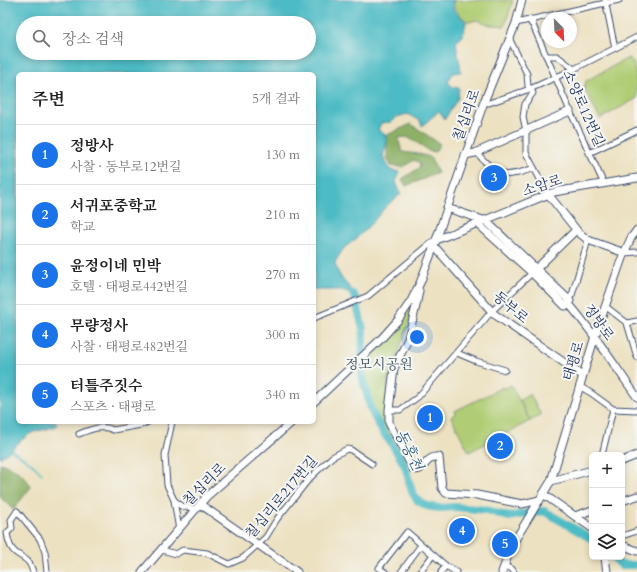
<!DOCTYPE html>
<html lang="ko">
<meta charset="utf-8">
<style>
:root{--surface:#fff;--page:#f6f6f6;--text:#222;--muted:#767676;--line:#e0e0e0;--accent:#1a73e8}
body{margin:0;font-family:Cardo,"Noto Serif KR",serif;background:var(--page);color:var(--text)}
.controls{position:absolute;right:12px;bottom:12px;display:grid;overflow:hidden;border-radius:6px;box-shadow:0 2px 6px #0003}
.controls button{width:36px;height:36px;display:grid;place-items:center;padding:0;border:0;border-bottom:1px solid var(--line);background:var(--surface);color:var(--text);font:20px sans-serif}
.compass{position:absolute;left:541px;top:12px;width:36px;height:36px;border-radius:50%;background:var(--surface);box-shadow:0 2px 6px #0003;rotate:156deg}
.you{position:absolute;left:417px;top:337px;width:14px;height:14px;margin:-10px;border:3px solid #fff;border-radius:50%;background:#1a73e8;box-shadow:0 0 0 6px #1a73e833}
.badge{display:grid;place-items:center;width:26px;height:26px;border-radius:50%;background:var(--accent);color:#fff;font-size:13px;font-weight:700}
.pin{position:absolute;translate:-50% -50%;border:2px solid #fff;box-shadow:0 1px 4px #0006}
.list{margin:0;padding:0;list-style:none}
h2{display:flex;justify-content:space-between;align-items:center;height:52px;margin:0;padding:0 16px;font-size:17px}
h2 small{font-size:13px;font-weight:400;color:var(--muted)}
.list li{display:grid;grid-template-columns:26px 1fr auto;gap:12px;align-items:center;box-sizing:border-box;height:60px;padding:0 16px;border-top:1px solid var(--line)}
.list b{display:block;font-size:15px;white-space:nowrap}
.list p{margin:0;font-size:13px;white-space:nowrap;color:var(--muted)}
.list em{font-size:13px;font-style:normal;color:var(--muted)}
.icon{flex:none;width:22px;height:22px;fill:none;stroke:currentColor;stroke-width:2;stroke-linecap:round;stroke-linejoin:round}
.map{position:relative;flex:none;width:637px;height:572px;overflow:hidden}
.search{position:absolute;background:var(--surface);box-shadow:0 2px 6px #0003;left:16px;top:16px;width:300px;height:44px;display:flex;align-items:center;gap:10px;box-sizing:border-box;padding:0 14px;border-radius:22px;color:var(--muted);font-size:15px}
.panel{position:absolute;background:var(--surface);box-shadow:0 2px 6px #0003;left:16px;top:72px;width:300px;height:352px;border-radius:6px}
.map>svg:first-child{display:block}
</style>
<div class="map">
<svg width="637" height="572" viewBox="0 0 637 572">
<rect width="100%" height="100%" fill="#f6f6f2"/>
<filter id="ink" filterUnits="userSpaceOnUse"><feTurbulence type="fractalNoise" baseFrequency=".025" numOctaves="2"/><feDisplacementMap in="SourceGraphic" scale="8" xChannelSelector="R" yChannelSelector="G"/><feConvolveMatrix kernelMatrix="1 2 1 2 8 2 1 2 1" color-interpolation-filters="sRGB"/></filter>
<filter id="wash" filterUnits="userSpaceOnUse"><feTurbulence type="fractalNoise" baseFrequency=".012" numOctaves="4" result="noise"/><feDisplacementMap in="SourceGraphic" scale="16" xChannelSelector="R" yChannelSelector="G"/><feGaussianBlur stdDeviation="0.9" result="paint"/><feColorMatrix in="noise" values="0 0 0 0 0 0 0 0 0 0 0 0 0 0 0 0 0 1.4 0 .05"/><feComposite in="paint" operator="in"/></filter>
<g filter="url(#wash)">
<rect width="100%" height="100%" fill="#ece1c1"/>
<g fill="#b0cd74" stroke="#667e69">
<path d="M454 0H513L505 26 491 25 477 20 468 22C461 16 452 10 454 0Z"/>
<path d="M628 58C637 61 637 87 637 98L600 119 584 88 586 81Z"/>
<path d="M418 299 388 380 385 420 402 462 373 412 363 359Z"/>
<path d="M511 385 530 421 469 452 451 417 455 414V411L503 387 504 389Z"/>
<path d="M530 394 541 415 530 421 520 400Z"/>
</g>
<g fill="#8cb066" stroke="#547062">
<path d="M411 124 440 144 435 152 428 151 424 147 407 137 398 138 402 152 419 154 430 157 438 173 406 186 402 179 419 168 420 163 414 160 403 167 391 166 387 157V135Z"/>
<path d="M0 463C13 467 26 475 31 487L13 510 0 497Z"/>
</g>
<path fill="#4dbbc5" stroke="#347592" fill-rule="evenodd" d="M0 0H453C450 12 459 14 466 22L463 36 456 42C457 52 460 61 461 72L453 73 448 82 453 87 459 88 458 98 445 119 439 111 422 126 420 121 407 114 397 117 391 122 381 123 378 130 385 134 387 142 383 156 390 170 400 172 396 182 401 194 386 206 374 221 357 238 344 248 335 262C337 276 348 286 358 296L355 298 343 290H314V74H18V422H57L56 426C47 430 35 430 28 435 18 442 10 452 0 458ZM23 23H309V53H23Z"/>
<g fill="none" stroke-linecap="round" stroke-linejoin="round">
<path stroke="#4dbbc5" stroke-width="1.5" d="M11 450 31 463 42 474"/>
<g stroke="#4dbbc5" stroke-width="8">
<path d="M353 294 355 297 363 329 362 376 371 410 382 431 392 444 405 466 412 492 418 501 427 506 439 508 455 507 486 510 509 517 522 514 544 511 592 539"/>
<path d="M613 557 621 565H637"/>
</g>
</g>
</g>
<g filter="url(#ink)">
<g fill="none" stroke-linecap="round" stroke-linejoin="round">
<g stroke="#3a4a6d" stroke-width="7">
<g id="street">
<path d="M605 0 615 48"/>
<path d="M516 23 619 0"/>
<path d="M532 23 570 111 604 184"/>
<path d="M510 40 527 74 528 86 533 93 525 104 523 117 526 131V153L548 194"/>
<path d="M546 56H557L574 69"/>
<path d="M484 102 489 103 530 89 574 69 637 37"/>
<path d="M477 152C481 159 495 172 503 174 513 176 525 171 534 168"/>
<path d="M589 153 637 130"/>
<path d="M625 253 637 252"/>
<path d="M568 299 572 295 588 240"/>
<path d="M605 306 627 323 637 357"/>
<path d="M314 318 368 296 435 240"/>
<path d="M627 323 637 321"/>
<path d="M457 353 476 361 505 370"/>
<path d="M579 386 591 393 613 409 637 410"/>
<path d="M389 410H400L418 397 492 311 534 271"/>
<path d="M172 422 165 455 167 485 174 500 179 530"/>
<path d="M79 434C89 430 103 424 113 430L141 425 148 422"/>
<path d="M602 455 613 409"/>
<path d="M174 500 181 506 196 509"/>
<path d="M622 536 637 531"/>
<path d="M162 550 176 554 183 550 207 553 229 564 243 558 266 537 277 519 309 479 332 457 347 449 351 450 372 464"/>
<path d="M504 566 512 569 514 572"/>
<path d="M33 572C29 559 26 560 16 553 10 549 8 540 7 533L12 528 11 520 17 511 40 539 45 552 47 572"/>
<path d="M385 572 379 568 407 532 446 566 456 572"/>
<path d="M401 572 421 545"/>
<path d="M420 572 433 555"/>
<path d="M441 572 446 566"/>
</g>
</g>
<g stroke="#3a4a6d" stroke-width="9">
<g id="secondary">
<path d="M531 20 532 23"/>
<path d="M465 155 475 153 570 111"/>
<path d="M548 194 578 232 588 240 625 253"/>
<path d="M447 208 486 221 568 299 570 301 569 304"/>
<path d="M478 224 532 273 565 306 569 304"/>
<path d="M436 240 554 192 637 178"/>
<path d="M434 246 494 314 582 375"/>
<path d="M536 269 576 230"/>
<path d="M419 291 416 306 408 339 394 368 389 410V423L413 469C424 474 425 455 439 457L442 488 446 493 477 495 522 504 540 500"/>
<path d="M569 304C594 333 615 366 637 397"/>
<path d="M314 402 382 338 398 320 411 301 420 283 434 246 484 102 516 23 522 0"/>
<path d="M622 461 637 455"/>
<path d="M551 481 592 470"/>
<path d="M543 494 592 528"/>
<path d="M622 501 637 496"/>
<path d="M200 504 297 572"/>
<path d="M575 516 592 510"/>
<path d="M622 545 637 551"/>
<path d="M605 558 607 572"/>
<path d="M142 572 207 496 292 422"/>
<path d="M502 572 512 545 551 481 595 336 622 258 631 238 637 230"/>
</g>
</g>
<use href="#street" stroke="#fff" stroke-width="5"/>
<use href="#secondary" stroke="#fff" stroke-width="7"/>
</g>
</g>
<g text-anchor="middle" stroke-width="4" stroke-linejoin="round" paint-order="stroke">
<g font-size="14" fill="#1b2f5e" stroke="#f6f6f2">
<text transform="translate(584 108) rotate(66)" y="5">소양로12번길</text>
<text transform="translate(466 115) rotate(-70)" y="5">칠십리로</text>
<text transform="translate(542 185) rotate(-18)" y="5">소암로</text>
<text transform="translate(511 307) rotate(40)" y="5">동부로</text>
<text transform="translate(599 322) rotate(54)" y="5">정방로</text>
<text transform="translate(573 361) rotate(-73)" y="5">태평로</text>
<text transform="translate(204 484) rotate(-45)" y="5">칠십리로</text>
<text transform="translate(281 497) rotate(-50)" y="5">칠십리로217번길</text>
</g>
<g font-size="14" fill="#405664" stroke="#f6f6f2">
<text x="379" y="369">정모시공원</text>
</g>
<g font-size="15" font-style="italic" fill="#2a597d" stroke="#f6f6f2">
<text transform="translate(409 450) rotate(63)" y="5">동홍천</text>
</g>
</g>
</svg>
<div class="controls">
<button>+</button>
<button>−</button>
<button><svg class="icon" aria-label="layers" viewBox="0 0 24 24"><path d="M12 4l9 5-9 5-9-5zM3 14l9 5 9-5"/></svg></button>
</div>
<svg class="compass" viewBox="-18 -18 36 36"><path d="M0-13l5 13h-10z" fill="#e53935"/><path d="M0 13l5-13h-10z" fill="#767676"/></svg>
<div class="you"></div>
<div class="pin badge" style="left:430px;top:418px">1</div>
<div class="pin badge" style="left:500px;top:446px">2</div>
<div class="pin badge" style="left:494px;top:178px">3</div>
<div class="pin badge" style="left:462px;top:531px">4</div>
<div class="pin badge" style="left:505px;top:544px">5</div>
<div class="search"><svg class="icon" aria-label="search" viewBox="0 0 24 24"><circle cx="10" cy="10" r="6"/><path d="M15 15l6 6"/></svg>장소 검색</div>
<section class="panel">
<h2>주변<small>5개 결과</small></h2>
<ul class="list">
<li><span class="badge">1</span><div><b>정방사</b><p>사찰 · 동부로12번길</p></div><em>130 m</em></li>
<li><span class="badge">2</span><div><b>서귀포중학교</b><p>학교</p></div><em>210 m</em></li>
<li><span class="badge">3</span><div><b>윤정이네 민박</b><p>호텔 · 태평로442번길</p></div><em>270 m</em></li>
<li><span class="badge">4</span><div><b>무량정사</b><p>사찰 · 태평로482번길</p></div><em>300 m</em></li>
<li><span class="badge">5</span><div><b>터틀주짓수</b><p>스포츠 · 태평로</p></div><em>340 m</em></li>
</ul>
</section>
</div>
